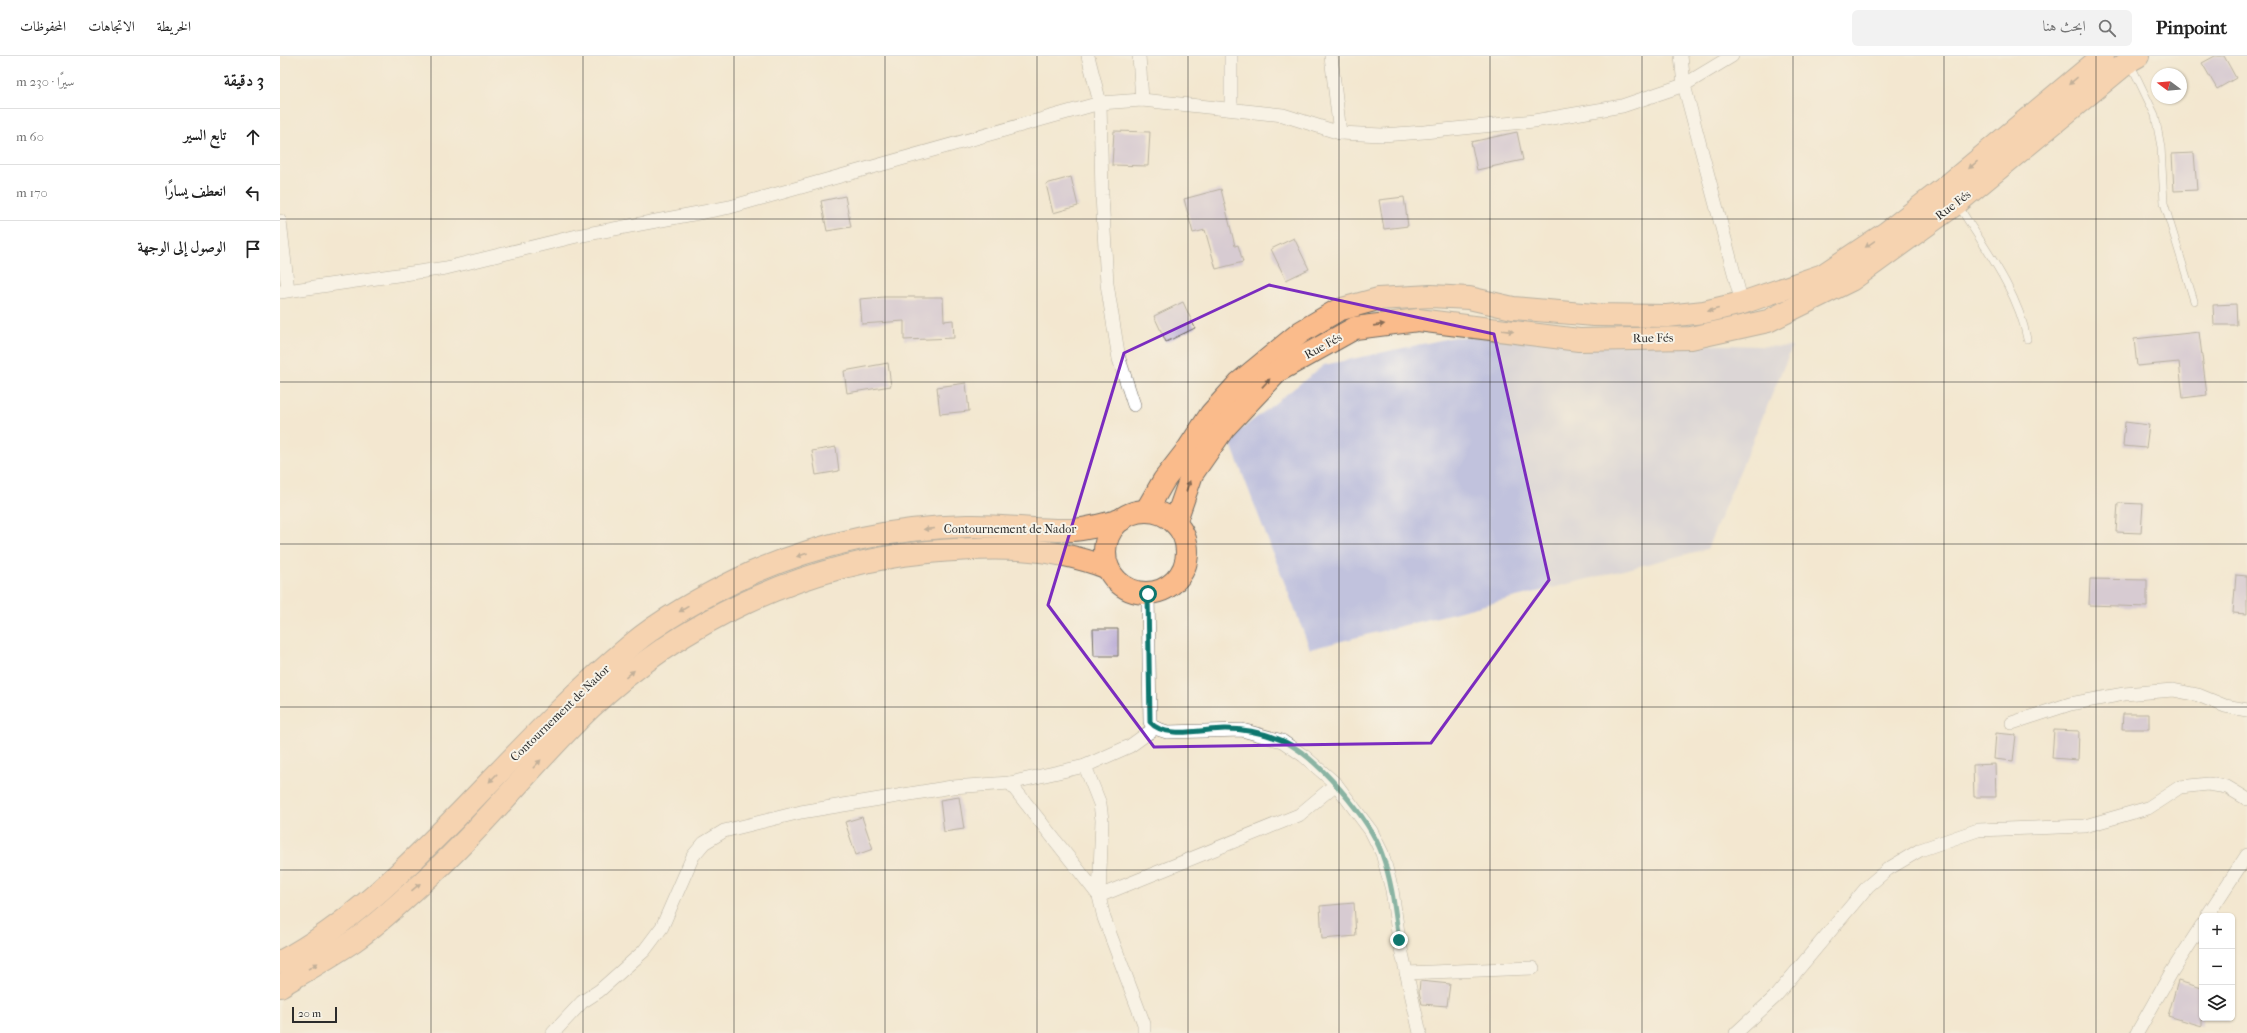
<!DOCTYPE html>
<html lang="ar">
<meta charset="utf-8">
<style>
:root{--surface:#fff;--page:#f2f2f2;--text:#222;--muted:#767676;--line:#e0e0e0}
body{margin:0;font-family:"IM FELL French Canon",Amiri,serif;background:var(--page);color:var(--text);direction:rtl}
.controls{position:absolute;right:12px;bottom:12px;display:grid;overflow:hidden;border-radius:6px;box-shadow:0 1px 3px #0004}
.controls button{width:36px;height:36px;display:grid;place-items:center;padding:0;border:0;border-bottom:1px solid var(--line);background:var(--surface);color:var(--text);font:20px sans-serif}
.compass{position:absolute;left:1871px;top:12px;width:36px;height:36px;border-radius:50%;background:var(--surface);box-shadow:0 1px 3px #0004;rotate:286deg}
.scale{position:absolute;left:12px;bottom:10px;width:45px;box-sizing:border-box;padding-left:4px;border:2px solid #2b2b2b;border-top:0;font-size:11px;line-height:14px;white-space:nowrap;color:#2b2b2b;-webkit-text-stroke:3px #f7f3e8;paint-order:stroke}
.stop{position:absolute;width:12px;height:12px;margin:-9px;border:3px solid #0f766e;border-radius:50%;background:#fff}
.stop.end{background:#0f766e;border-color:#fff;box-shadow:0 1px 4px #0008}
.list{margin:0;padding:0;list-style:none}
h2{display:flex;justify-content:space-between;align-items:center;height:52px;margin:0;padding:0 16px;font-size:17px}
h2 small{font-size:13px;font-weight:400;color:var(--muted)}
.list li{display:grid;grid-template-columns:26px 1fr auto;gap:12px;align-items:center;box-sizing:border-box;height:56px;padding:0 16px;border-top:1px solid var(--line)}
.list b{display:block;font-size:15px;white-space:nowrap}
.list em{font-size:13px;font-style:normal;color:var(--muted)}
.icon{flex:none;width:22px;height:22px;fill:none;stroke:currentColor;stroke-width:2;stroke-linecap:round;stroke-linejoin:round}
.map{position:relative;flex:none;width:1967px;height:977px;overflow:hidden;direction:ltr}
header{display:flex;align-items:center;gap:24px;box-sizing:border-box;height:56px;padding:0 20px;background:var(--surface);border-bottom:1px solid var(--line)}
header strong{font-size:19px}
nav{display:flex;gap:22px;margin-inline-start:auto;font-size:14px}
.search{width:280px;height:36px;background:var(--page);display:flex;align-items:center;gap:10px;box-sizing:border-box;padding:0 14px;border-radius:6px;color:var(--muted);font-size:15px}
main{display:flex}
aside{flex:1;background:var(--surface)}
.map>svg:first-child{display:block}
</style>
<header>
<strong>Pinpoint</strong>
<div class="search"><svg class="icon" aria-label="search" viewBox="0 0 24 24"><circle cx="10" cy="10" r="6"/><path d="M15 15l6 6"/></svg>ابحث هنا</div>
<nav><a>الخريطة</a><a>الاتجاهات</a><a>المحفوظات</a></nav>
</header>
<main>
<div class="map">
<svg width="1967" height="977" viewBox="0 0 1967 977">
<rect width="100%" height="100%" fill="#f7f3e8"/>
<filter id="ink" filterUnits="userSpaceOnUse"><feTurbulence type="fractalNoise" baseFrequency=".025" numOctaves="2"/><feDisplacementMap in="SourceGraphic" scale="8" xChannelSelector="R" yChannelSelector="G"/><feConvolveMatrix kernelMatrix="1 2 1 2 8 2 1 2 1" color-interpolation-filters="sRGB"/></filter>
<filter id="wash" filterUnits="userSpaceOnUse"><feTurbulence type="fractalNoise" baseFrequency=".012" numOctaves="4" result="noise"/><feDisplacementMap in="SourceGraphic" scale="16" xChannelSelector="R" yChannelSelector="G"/><feGaussianBlur stdDeviation="0.9" result="paint"/><feColorMatrix in="noise" values="0 0 0 0 0 0 0 0 0 0 0 0 0 0 0 0 0 1.4 0 .05"/><feComposite in="paint" operator="in"/></filter>
<g filter="url(#wash)">
<rect width="100%" height="100%" fill="#f3e7d0"/>
<path fill="#c1c2dd" d="M1175 281 1512 291 1427 493 1030 593 949 383 1044 309Z"/>
<g id="blocks">
<g fill="#b7a9d5">
<path d="M1935 0H1944L1956 22 1937 33 1922 7Z"/>
<path d="M834 75 870 76 868 110 832 109Z"/>
<path d="M1237 76 1243 104 1197 114 1191 86Z"/>
<path d="M1914 97 1917 134 1894 135 1892 98Z"/>
<path d="M791 121 798 150 773 157 766 128Z"/>
<path d="M941 133 955 190 958 189 963 206 936 213 925 174 913 177 904 143Z"/>
<path d="M565 140 571 171 547 175 541 145Z"/>
<path d="M1124 141 1128 170 1104 173 1099 144Z"/>
<path d="M1014 182 1029 213 1006 224 991 193Z"/>
<path d="M604 241H663L664 265 673 264 674 282 624 284V265L582 268 580 243Z"/>
<path d="M903 246 915 272 886 286 874 260Z"/>
<path d="M1956 248 1957 269H1934L1933 249Z"/>
<path d="M1919 276 1927 339 1903 342 1899 306 1857 310 1854 283Z"/>
<path d="M608 307 611 330 567 337 564 315Z"/>
<path d="M686 327 689 355 660 358 657 331Z"/>
<path d="M1845 366 1869 369 1866 392 1843 390Z"/>
<path d="M556 391 559 415 536 419 532 395Z"/>
<path d="M1838 447 1863 448 1861 477 1836 476Z"/>
<path d="M1956 519 1967 520V558L1953 557Z"/>
<path d="M1810 523 1867 524V551L1809 549Z"/>
<path d="M813 573H838V600H814Z"/>
<path d="M1843 658H1869V673H1842Z"/>
<path d="M1774 674 1799 675 1798 704 1772 702Z"/>
<path d="M1716 677 1736 679 1733 705 1714 703Z"/>
<path d="M1715 708 1716 741H1694L1693 709Z"/>
<path d="M679 741 684 773 664 776 660 744Z"/>
<path d="M582 761 593 793 576 799 565 766Z"/>
<path d="M1074 847 1076 880 1042 883 1040 850Z"/>
<path d="M1140 925 1170 928 1167 950 1142 948 1139 936Z"/>
<path d="M1898 925 1922 932V970L1888 960Z"/>
</g>
</g>
</g>
<g filter="url(#ink)">
<use href="#blocks" fill-opacity="0" stroke="#716d65" stroke-width="1"/>
<g fill="none" stroke-linecap="round" stroke-linejoin="round">
<g stroke="#716d65" stroke-width="8">
<g id="lane">
<path d="M1850 7 1875 59 1881 91 1884 147 1914 245"/>
<path d="M1678 149C1704 191 1738 235 1747 283"/>
</g>
</g>
<g stroke="#716d65" stroke-width="14">
<g id="street">
<path d="M808 0 820 47 822 139 827 228 839 303 854 349"/>
<path d="M859 0 862 44"/>
<path d="M1051 0 1060 77"/>
<path d="M1401 0 1404 29 1462 247"/>
<path d="M951 52V0"/>
<path d="M0 165 8 234"/>
<path d="M0 236 166 212 297 180 450 151 820 47 862 44 1003 59 1060 77 1102 79 1144 76 1254 65 1342 50 1404 29 1452 0"/>
<path d="M868 538 870 666 875 672 887 676 962 674 1002 685 1024 700 1056 728 1091 775 1102 797 1112 834 1119 884 1140 977"/>
<path d="M1732 667 1790 648 1844 638 1893 634 1918 639 1945 650 1967 654"/>
<path d="M805 710 820 748 822 764 819 840 824 862 864 968V977"/>
<path d="M730 727 819 840 1019 759 1056 728"/>
<path d="M1927 860 1967 799"/>
<path d="M1126 917 1253 912"/>
<path d="M273 977 302 946 319 935 364 895 382 871 413 800 424 787 444 775 521 756 672 731 730 727 805 710 850 690 875 672"/>
<path d="M1456 977 1494 942 1588 830 1608 813 1640 794 1698 774 1805 770 1868 752 1900 731 1928 728 1947 731 1967 743"/>
<path d="M1857 977 1891 917 1922 869"/>
</g>
</g>
<g stroke="#716d65" stroke-width="24">
<g id="highway">
<path d="M866 455 884 424 908 393 931 358 959 327 1021 276 1058 254 1098 243 1151 240 1189 242 1233 252 1314 259 1387 260 1424 256 1462 247 1543 219 1606 177 1667 130 1823 0"/>
<circle cx="866" cy="496" r="41"/>
<path d="M895 467 912 418 944 372 998 315 1075 272 1138 264 1299 284 1411 282 1488 265 1571 224 1677 147 1849 5 1858 0"/>
<path d="M0 906C68 870 123 815 176 761 233 702 288 642 350 590 387 559 431 536 474 516 541 487 615 472 687 470 722 469 757 475 792 474 808 473 825 468 841 464"/>
<path d="M0 930C25 915 51 900 75 884 102 865 129 838 154 816 209 765 256 704 310 652 402 565 523 508 648 496 710 490 769 489 828 512"/>
</g>
</g>
<use href="#lane" stroke="#fff" stroke-width="7"/>
<use href="#street" stroke="#fff" stroke-width="13"/>
<use href="#highway" stroke="#fabb8b" stroke-width="22"/>
</g>
<defs><path id="oneway-solid" d="M-6-.8H1V-3.2L6.5 0L1 3.2V.8H-6Z"/></defs>
<g fill="#886c56">
<use href="#oneway-solid" transform="translate(1793 25) rotate(140)"/>
<use href="#oneway-solid" transform="translate(1693 109) rotate(140)"/>
<use href="#oneway-solid" transform="translate(1590 188) rotate(146)"/>
<use href="#oneway-solid" transform="translate(1433 254) rotate(166)"/>
<use href="#oneway-solid" transform="translate(1099 269) rotate(-8)"/>
<use href="#oneway-solid" transform="translate(1228 275) rotate(7)"/>
<use href="#oneway-solid" transform="translate(986 327) rotate(-47)"/>
<use href="#oneway-solid" transform="translate(908 430) rotate(-70)"/>
<use href="#oneway-solid" transform="translate(649 473) rotate(175)"/>
<use href="#oneway-solid" transform="translate(522 499) rotate(161)"/>
<use href="#oneway-solid" transform="translate(404 553) rotate(149)"/>
<use href="#oneway-solid" transform="translate(350 618) rotate(-40)"/>
<use href="#oneway-solid" transform="translate(257 708) rotate(-46)"/>
<use href="#oneway-solid" transform="translate(213 722) rotate(134)"/>
<use href="#oneway-solid" transform="translate(136 831) rotate(-41)"/>
<use href="#oneway-solid" transform="translate(33 910) rotate(-32)"/>
</g>
</g>
<g fill="none" stroke-linecap="round" stroke-linejoin="round" filter="url(#ink)">
<path stroke="#0f766e" stroke-width="5" d="M868 538 870 666C885 684 923 673 945 673 964 673 984 677 1001 684 1036 699 1090 763 1102 798 1112 826 1115 855 1119 884"/>
</g>
<path d="M0 0H1967V977H0ZM989 229 1214 278 1269 524 1151 687 874 691 768 549 844 297Z" fill="#f3e7d0" fill-opacity=".55" fill-rule="evenodd"/>
<path fill="none" stroke="#7b2cbf" stroke-width="3" stroke-linejoin="round" d="M989 229 1214 278 1269 524 1151 687 874 691 768 549 844 297Z"/>
<path fill="none" stroke="#2b2b2b" stroke-width="1" stroke-opacity="0.55" d="M151 0V977M303 0V977M454 0V977M605 0V977M757 0V977M908 0V977M1059 0V977M1210 0V977M1362 0V977M1513 0V977M1664 0V977M1816 0V977M0 163H1967M0 326H1967M0 488H1967M0 651H1967M0 814H1967"/>
<g text-anchor="middle" stroke-width="4" stroke-linejoin="round" paint-order="stroke">
<g font-size="12" fill="#2b2b2b" stroke="#f7f3e8">
<text transform="translate(1673 149) rotate(-37)" y="4">Rue Fés</text>
<text transform="translate(1373 282) rotate(-1)" y="4">Rue Fés</text>
<text transform="translate(1043 290) rotate(-29)" y="4">Rue Fés</text>
<text x="730" y="477">Contournement de Nador</text>
<text transform="translate(280 657) rotate(-44)" y="4">Contournement de Nador</text>
</g>
</g>
</svg>
<div class="controls">
<button>+</button>
<button>−</button>
<button><svg class="icon" aria-label="layers" viewBox="0 0 24 24"><path d="M12 4l9 5-9 5-9-5zM3 14l9 5 9-5"/></svg></button>
</div>
<svg class="compass" viewBox="-18 -18 36 36"><path d="M0-13l5 13h-10z" fill="#e53935"/><path d="M0 13l5-13h-10z" fill="#767676"/></svg>
<div class="scale">20 m</div>
<div class="stop" style="left:868px;top:538px"></div>
<div class="stop end" style="left:1119px;top:884px"></div>
</div>
<aside>
<h2>3 دقيقة<small>سيرًا · 230 m</small></h2>
<ul class="list">
<li><svg class="icon" aria-label="ahead" viewBox="0 0 24 24"><path d="M12 20V5M6 11l6-6 6 6"/></svg><div><b>تابع السير</b></div><em>60 m</em></li>
<li><svg class="icon" aria-label="left" viewBox="0 0 24 24"><path d="M17 20v-9H6M10 6l-5 5 5 5"/></svg><div><b>انعطف يسارًا</b></div><em>170 m</em></li>
<li><svg class="icon" aria-label="arrive" viewBox="0 0 24 24"><path d="M6 21V4h12l-3 4 3 4H6"/></svg><div><b>الوصول إلى الوجهة</b></div></li>
</ul>
</aside>
</main>
